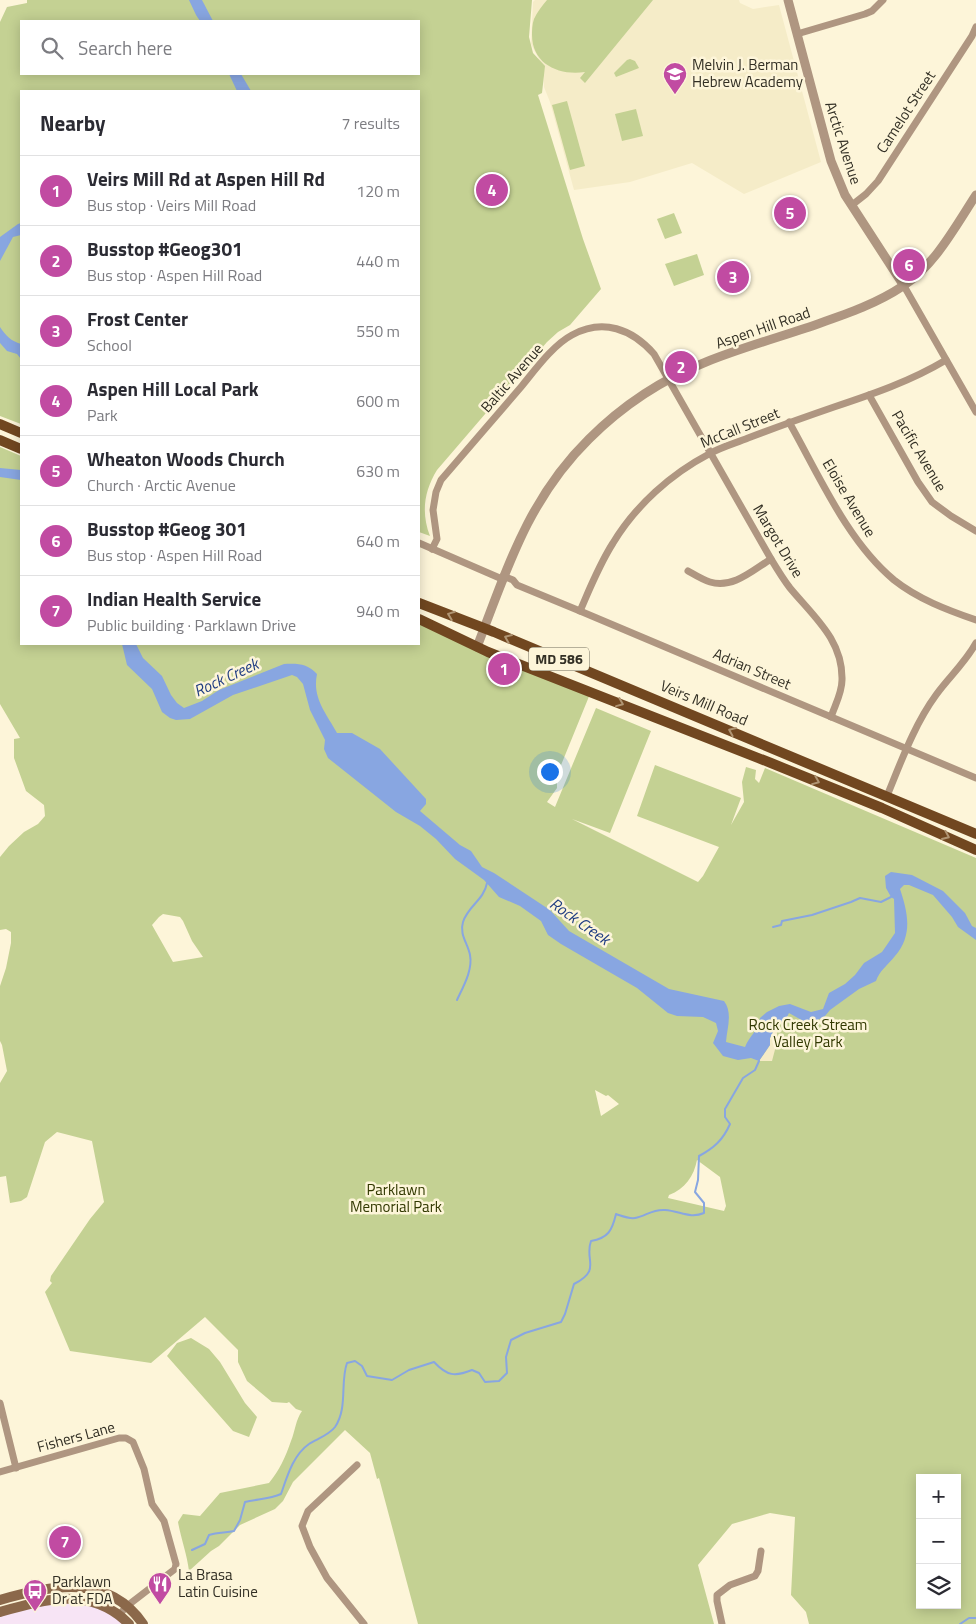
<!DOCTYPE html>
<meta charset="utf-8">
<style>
:root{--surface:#fff;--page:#f7f7f7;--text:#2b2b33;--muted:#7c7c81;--line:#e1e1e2;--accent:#c14ba2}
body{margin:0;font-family:"Titillium Web",sans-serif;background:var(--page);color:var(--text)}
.controls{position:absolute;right:15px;bottom:15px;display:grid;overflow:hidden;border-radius:0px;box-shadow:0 2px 12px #0003}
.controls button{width:45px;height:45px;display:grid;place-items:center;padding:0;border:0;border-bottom:1px solid var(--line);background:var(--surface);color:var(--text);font:25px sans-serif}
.you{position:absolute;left:549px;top:771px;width:18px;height:18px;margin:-12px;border:4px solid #fff;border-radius:50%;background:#1a73e8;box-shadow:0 0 0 8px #1a73e833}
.badge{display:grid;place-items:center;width:32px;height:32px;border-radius:50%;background:var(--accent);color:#fff;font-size:16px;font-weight:700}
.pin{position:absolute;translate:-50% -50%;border:2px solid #fff;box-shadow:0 1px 5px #0006}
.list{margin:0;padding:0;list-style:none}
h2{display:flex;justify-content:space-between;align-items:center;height:65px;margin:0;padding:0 20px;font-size:21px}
h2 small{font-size:16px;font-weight:400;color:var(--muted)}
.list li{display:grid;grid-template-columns:32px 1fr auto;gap:15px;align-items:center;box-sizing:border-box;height:70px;padding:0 20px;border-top:1px solid var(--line)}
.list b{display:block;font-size:19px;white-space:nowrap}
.list p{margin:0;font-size:16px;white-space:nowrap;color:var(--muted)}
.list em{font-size:16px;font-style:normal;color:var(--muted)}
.icon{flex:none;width:28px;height:28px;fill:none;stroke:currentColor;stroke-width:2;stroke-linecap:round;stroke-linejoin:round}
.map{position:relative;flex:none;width:976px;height:1624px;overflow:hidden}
.search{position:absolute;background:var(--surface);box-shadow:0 2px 12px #0003;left:20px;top:20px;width:400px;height:55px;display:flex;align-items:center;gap:12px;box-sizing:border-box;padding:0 18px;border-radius:0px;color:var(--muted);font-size:19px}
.panel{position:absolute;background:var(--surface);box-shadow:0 2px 12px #0003;left:20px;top:90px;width:400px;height:555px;border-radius:0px}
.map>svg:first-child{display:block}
</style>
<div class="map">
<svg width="976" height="1624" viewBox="0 0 976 1624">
<rect width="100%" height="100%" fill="#fdf5d9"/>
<path fill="#f7e4f5" d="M83 1599 129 1624H0V1612Z"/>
<path fill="#f5ecc8" d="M535 0H739L740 3 753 9 779 5 821 162 744 194 692 163 630 182 574 190 550 102 544 87 543 67 531 44 533 2Z"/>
<g fill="#c4d193" fill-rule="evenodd">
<path d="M27 0H532L529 37 533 53 545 66 542 93 538 95 583 239 601 289 570 325 558 332 547 342 437 470C424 491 421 513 430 536L419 532V91H21V424L0 416V22L7 7 27 3ZM21 21H419V74H21Z"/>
<path d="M547 0H653L585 83 580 78 585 72C559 76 532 64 532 35 532 30 532 25 534 19 537 12 542 6 547 0Z"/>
<path d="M630 59 635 61 639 68 616 77 614 73 627 60Z"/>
<path d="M567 101 585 166 570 170 552 105Z"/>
<path d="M636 109 643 136 622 141 615 114Z"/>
<path d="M674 213 682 233 665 239 657 219Z"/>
<path d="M697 254 704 275 674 286 665 264Z"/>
<path d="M0 447 21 456V644H419V622L590 694 557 775V788L547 802 555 807 596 708 651 731 610 833 572 819 698 882 703 876 719 847 637 816 655 765 741 798 731 825 744 802 742 782 746 767 756 770 755 779 759 783 765 768 976 858V1624H809L806 1612 791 1595 795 1517 770 1513 732 1524 698 1565 714 1624H418L379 1478 377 1479 370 1453 345 1430 293 1482 283 1501 275 1509 240 1525 219 1546 211 1551 189 1571C187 1554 181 1539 178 1522L183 1514 200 1516 220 1493 269 1483C279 1471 286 1456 291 1441 295 1431 296 1419 302 1411L296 1409 289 1402 287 1403 272 1402 247 1381 238 1362V1350L205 1317 151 1363 70 1351 45 1292 52 1283 50 1281 51 1276 90 1219 104 1202 92 1141 57 1132 45 1142 27 1197 21 1201 10 1203 6 1176 0 1177V1083L7 1071 2 1045 0 1041V986L6 968 11 943V932L6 929 0 930V857L9 846 24 832 38 824 45 816 44 805 26 791 14 758V739L20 738 0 704ZM163 914 180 917 183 921 192 941 203 957 173 962 152 925 159 917ZM595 1090 606 1096 608 1095 619 1104 601 1116ZM697 1160 720 1177 726 1206 724 1211 668 1198 669 1195C685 1189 694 1176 697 1160ZM920 1478H957V1605H920Z"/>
<path d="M191 1338 209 1349 220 1362 245 1403 257 1417 249 1437 233 1431 167 1356 177 1343Z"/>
</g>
<path fill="#f5ebc6" d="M777 1024V1042L772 1061H759L770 1045V1038Z"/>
<g fill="#88a6e1">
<path d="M189 0H202L213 21H200L196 15Z"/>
<path d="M229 74H241L251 91H237Z"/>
<path d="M21 223V235L13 237 0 261V237L18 224Z"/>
<path d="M0 327C6 336 11 341 21 344V359L17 354 7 351 0 343Z"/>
<path d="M0 468 21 470V480L0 477Z"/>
<path d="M122 644H136L143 658 162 676 171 695 177 703 184 708 202 701 219 690 284 664C298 663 308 664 317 674 312 698 326 713 337 733H352L380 749 426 799V804L420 811 460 845 471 851 482 867 494 873 550 910 569 931 669 989 724 1001C733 1013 727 1028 726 1042L745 1047C750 1035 758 1031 760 1018L767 1012 779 1006 790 1004 811 1012 823 1009 829 993 845 984 855 975 864 963 882 952 895 933 894 899 891 897 886 888 885 876 891 872 912 875 943 891 965 913 972 926 976 928V940L958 927 952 917 933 895 909 885H904L900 889C908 913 913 935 895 956 888 965 879 971 876 981L859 989 830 1010 825 1016 814 1022H805L789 1013 785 1021 777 1024 770 1038V1045L759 1061 751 1058 738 1060 723 1056 713 1043 718 1031 716 1023 703 1017 677 1016 668 1013 637 988 561 944 548 935 541 921 520 906 499 897 484 880 455 859 436 839 420 826 396 812 328 758 324 749 325 740 310 710 303 684 297 677 292 675 233 695 190 719 176 720 170 718 162 712 152 689 127 665Z"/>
</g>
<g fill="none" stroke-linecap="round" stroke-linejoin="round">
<g stroke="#88a6e1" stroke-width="2">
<path d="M773 927 781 925 782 921 812 915 851 902 860 898 881 902 891 897"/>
<path d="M457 1000C463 987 473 970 470 955 468 944 459 934 463 922 468 906 484 900 487 883"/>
<path d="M192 1550 205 1544 209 1535C218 1532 226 1533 234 1531L240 1520 245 1502C257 1499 270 1499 281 1494 287 1477 293 1455 309 1444 317 1439 329 1435 335 1427 348 1408 340 1382 347 1363L355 1361 362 1366 367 1376 392 1380 409 1370 434 1362C447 1376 455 1377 472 1370L479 1373 485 1382 499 1381 507 1373 506 1357 511 1340 525 1333 561 1322 565 1314 574 1284C602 1270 584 1260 591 1241 608 1238 612 1231 616 1214 622 1216 629 1219 635 1218 646 1216 652 1209 665 1210 680 1211 690 1219 704 1213V1203L695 1192 698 1180 699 1156C714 1148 723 1140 730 1124L725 1117V1109L743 1078 755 1070 759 1061"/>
<path d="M960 1624 969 1618H976"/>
</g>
<g stroke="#af9681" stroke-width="7">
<path d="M797 34 865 14 872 11 883 0"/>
<path d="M852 205 866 194 878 181 972 36 976 27"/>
<path d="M904 286 976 412"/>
<path d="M869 395 918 482 932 502 951 516 976 531"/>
<path d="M789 422C819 475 847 541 894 580 918 599 947 610 976 620"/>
<path d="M419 543 502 579"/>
<path d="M432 549 437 539 433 510 436 492 441 480C468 449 494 418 521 387 535 370 553 345 572 335 603 318 632 329 654 354L771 559C777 569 783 579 790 588 814 617 843 640 842 680 842 693 835 705 831 717"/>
<path d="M688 571C695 575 703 580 710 582 733 589 753 570 771 559"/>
<path d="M503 576 513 580 517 585 580 611 976 778"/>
<path d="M580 611C590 588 599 565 613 543 636 505 671 474 709 454 721 447 736 443 748 438 777 427 805 417 834 407 873 394 911 381 946 360"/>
<path d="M887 796C901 762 914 725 936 695 949 677 965 663 976 643"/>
<path d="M0 1403 16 1468"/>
<path d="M357 1465 308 1511 302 1526 310 1547 327 1578 364 1624"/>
<path d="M0 1472 119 1438H126L133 1442 144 1469 152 1504 164 1521 176 1564 175 1569 127 1606 119 1615"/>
<path d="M722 1624 717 1601V1595L730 1585 755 1576 758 1571 761 1551"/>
</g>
<g stroke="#af9681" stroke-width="9">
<path d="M788 0 831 161 845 195 904 286"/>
<path d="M477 647C507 569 528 499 589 439 622 406 663 379 706 362 738 349 773 339 806 328 840 316 873 306 903 286 935 265 955 227 976 195"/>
</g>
<g stroke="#8b684a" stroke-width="10">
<path d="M0 1600C51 1585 108 1573 143 1624"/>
<path d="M0 1612C46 1599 91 1586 129 1624"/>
</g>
<g stroke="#714720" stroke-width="10">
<path d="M0 424 21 433"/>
<path d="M0 440 21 449"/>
<path d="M419 603 494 632 976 834"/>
<path d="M419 619 488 652 771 763 882 808 976 850"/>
</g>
</g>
<defs><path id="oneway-chevron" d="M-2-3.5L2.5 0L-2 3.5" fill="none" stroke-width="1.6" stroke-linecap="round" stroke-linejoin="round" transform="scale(1.25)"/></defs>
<g stroke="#b09573">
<use href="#oneway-chevron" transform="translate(451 615) rotate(-159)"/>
<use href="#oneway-chevron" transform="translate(508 638) rotate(-157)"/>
<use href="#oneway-chevron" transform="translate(620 703) rotate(22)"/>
<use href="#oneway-chevron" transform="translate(732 731) rotate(-157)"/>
<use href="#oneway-chevron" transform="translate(816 781) rotate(22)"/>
<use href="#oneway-chevron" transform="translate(946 836) rotate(24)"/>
</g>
<defs>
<g id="school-pin" transform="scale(1.25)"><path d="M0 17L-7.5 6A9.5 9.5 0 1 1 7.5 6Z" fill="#c14ba2" stroke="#fdf5d9"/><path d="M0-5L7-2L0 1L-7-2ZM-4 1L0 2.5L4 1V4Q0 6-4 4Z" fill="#fff"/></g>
<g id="restaurant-pin" transform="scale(1.25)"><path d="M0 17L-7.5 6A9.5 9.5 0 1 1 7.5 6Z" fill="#c14ba2" stroke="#fdf5d9"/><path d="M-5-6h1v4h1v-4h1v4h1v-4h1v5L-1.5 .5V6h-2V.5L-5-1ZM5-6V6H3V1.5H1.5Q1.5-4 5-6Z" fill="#fff"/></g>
<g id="bus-pin" transform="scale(1.25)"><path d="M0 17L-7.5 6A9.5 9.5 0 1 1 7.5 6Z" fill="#c14ba2" stroke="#fdf5d9"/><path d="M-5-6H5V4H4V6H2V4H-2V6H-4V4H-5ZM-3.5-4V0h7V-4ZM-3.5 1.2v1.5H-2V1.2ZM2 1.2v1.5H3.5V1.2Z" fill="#fff"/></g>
</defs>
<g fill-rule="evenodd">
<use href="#school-pin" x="675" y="74"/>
<use href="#restaurant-pin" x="160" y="1584"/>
<use href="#bus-pin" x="35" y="1591"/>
</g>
<g text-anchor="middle" stroke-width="5" stroke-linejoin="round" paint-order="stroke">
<rect fill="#fdf5d9" stroke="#6f6a5a" stroke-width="1" x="529" y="647.5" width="60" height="23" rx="4"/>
<g font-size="14" font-weight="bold" fill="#322f24">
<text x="559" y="664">MD 586</text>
</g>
<g font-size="15" fill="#322f24" stroke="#fdf5d9" text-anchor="start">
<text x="692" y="70">Melvin J. Berman<tspan x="692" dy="17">Hebrew Academy</tspan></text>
<text x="178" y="1580">La Brasa<tspan x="178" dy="17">Latin Cuisine</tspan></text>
<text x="52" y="1587">Parklawn<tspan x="52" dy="17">Dr at FDA</tspan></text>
</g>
<g font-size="15" fill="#322f24" stroke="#fdf5d9">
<text transform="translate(906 112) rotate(-57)" y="5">Camelot Street</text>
<text transform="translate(843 143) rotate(72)" y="5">Arctic Avenue</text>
<text transform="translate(763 328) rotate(-19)" y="5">Aspen Hill Road</text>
<text transform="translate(512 378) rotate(-49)" y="5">Baltic Avenue</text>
<text transform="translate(740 428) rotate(-22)" y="5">McCall Street</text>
<text transform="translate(919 451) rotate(59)" y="5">Pacific Avenue</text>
<text transform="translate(849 498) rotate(59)" y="5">Eloise Avenue</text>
<text transform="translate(778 541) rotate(59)" y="5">Margot Drive</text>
<text transform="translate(752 669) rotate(23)" y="5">Adrian Street</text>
<text transform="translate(704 703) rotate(23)" y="5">Veirs Mill Road</text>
<text transform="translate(76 1437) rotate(-15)" y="5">Fishers Lane</text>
</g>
<g font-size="15" fill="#313800" stroke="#fdf5d9">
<text x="808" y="1030">Rock Creek Stream<tspan x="808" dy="17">Valley Park</tspan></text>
<text x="396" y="1195">Parklawn<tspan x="396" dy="17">Memorial Park</tspan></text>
</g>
<g font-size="16" font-style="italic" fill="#1f3c82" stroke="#fdf5d9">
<text transform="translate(226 677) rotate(-25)" y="6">Rock Creek</text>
<text transform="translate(580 921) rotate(35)" y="6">Rock Creek</text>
</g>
</g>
</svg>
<div class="controls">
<button>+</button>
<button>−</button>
<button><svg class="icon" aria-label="layers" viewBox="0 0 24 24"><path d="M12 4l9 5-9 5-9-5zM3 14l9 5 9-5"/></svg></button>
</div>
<div class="you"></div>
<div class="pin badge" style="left:504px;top:669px">1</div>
<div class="pin badge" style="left:681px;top:367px">2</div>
<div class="pin badge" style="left:733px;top:277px">3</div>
<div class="pin badge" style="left:492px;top:190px">4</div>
<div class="pin badge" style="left:790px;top:213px">5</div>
<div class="pin badge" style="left:909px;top:265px">6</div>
<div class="pin badge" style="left:65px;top:1542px">7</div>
<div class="search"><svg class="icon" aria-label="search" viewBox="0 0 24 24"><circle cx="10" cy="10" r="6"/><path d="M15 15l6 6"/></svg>Search here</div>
<section class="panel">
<h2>Nearby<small>7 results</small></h2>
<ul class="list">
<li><span class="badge">1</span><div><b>Veirs Mill Rd at Aspen Hill Rd</b><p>Bus stop · Veirs Mill Road</p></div><em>120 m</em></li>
<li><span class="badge">2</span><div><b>Busstop #Geog301</b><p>Bus stop · Aspen Hill Road</p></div><em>440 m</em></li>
<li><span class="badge">3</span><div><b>Frost Center</b><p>School</p></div><em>550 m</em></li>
<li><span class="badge">4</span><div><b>Aspen Hill Local Park</b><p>Park</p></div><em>600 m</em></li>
<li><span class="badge">5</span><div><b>Wheaton Woods Church</b><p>Church · Arctic Avenue</p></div><em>630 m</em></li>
<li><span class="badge">6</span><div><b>Busstop #Geog 301</b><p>Bus stop · Aspen Hill Road</p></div><em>640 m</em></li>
<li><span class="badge">7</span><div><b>Indian Health Service</b><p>Public building · Parklawn Drive</p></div><em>940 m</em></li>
</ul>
</section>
</div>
